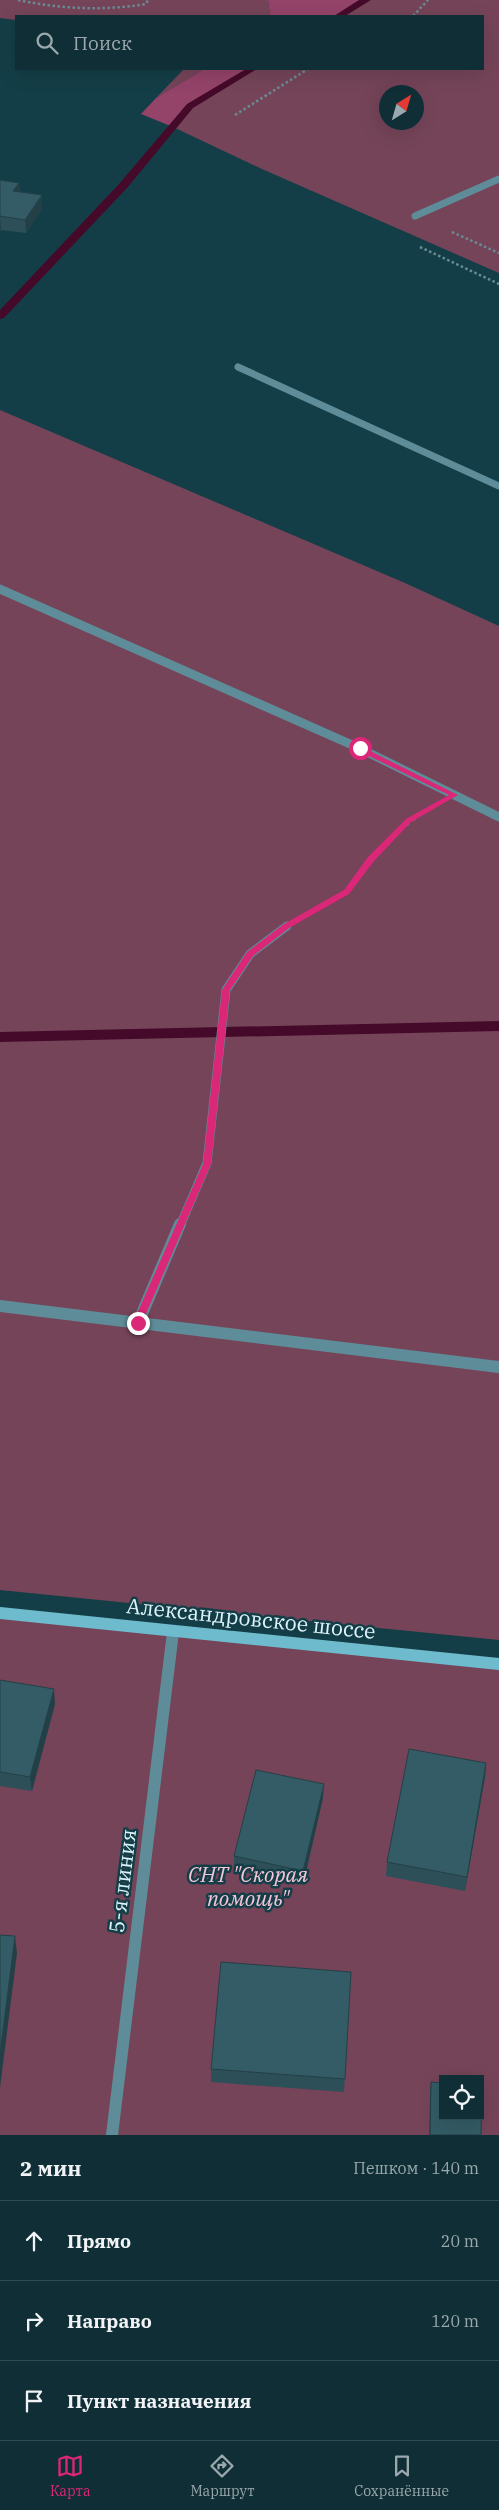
<!DOCTYPE html>
<html lang="ru">
<meta charset="utf-8">
<style>
:root{--surface:#0f2e35;--page:#1d3a41;--text:#f1f3f6;--muted:#9ba8ad;--line:#2f4a50;--accent:#db2777}
body{margin:0;font-family:"IBM Plex Serif",serif;background:var(--page);color:var(--text)}
.controls{position:absolute;right:15px;bottom:15px;display:grid;overflow:hidden;border-radius:0px;box-shadow:0 5px 20px #0002}
.controls button{width:45px;height:45px;display:grid;place-items:center;padding:0;border:0;border-bottom:1px solid var(--line);background:var(--surface);color:var(--text);font:25px sans-serif}
.compass{position:absolute;left:379px;top:85px;width:45px;height:45px;border-radius:50%;background:var(--surface);box-shadow:0 5px 20px #0002;rotate:37deg}
.stop{position:absolute;width:15px;height:15px;margin:-11px;border:4px solid #db2777;border-radius:50%;background:#fff}
.stop.end{background:#db2777;border-color:#fff;box-shadow:0 1px 5px #0008}
.list{margin:0;padding:0;list-style:none}
h2{display:flex;justify-content:space-between;align-items:center;height:65px;margin:0;padding:0 20px;font-size:21px}
h2 small{font-size:16px;font-weight:400;color:var(--muted)}
.list li{display:grid;grid-template-columns:32px 1fr auto;gap:15px;align-items:center;box-sizing:border-box;height:80px;padding:0 20px;border-top:1px solid var(--line)}
.list b{display:block;font-size:19px;white-space:nowrap}
.list em{font-size:16px;font-style:normal;color:var(--muted)}
.icon{flex:none;width:28px;height:28px;fill:none;stroke:currentColor;stroke-width:2;stroke-linecap:round;stroke-linejoin:round}
.map{position:relative;flex:none;width:499px;height:2135px;overflow:hidden}
.search{position:absolute;background:var(--surface);box-shadow:0 5px 20px #0002;left:15px;right:15px;top:15px;height:55px;display:flex;align-items:center;gap:12px;box-sizing:border-box;padding:0 18px;border-radius:0px;color:var(--muted);font-size:19px}
.sheet{height:305px;background:var(--surface)}
nav{display:flex;justify-content:space-around;align-items:center;box-sizing:border-box;height:70px;border-top:1px solid var(--line);background:var(--surface);font-size:14px;color:var(--muted)}
nav a{display:grid;justify-items:center;gap:2px}
nav .on{color:var(--accent)}
.map>svg:first-child{display:block}
</style>
<div class="map">
<svg width="499" height="2135" viewBox="0 0 499 2135">
<rect width="100%" height="100%" fill="#143e47"/>
<g fill="#754459" fill-rule="evenodd">
<path d="M0 0H268L270 16H16V20L0 18Z"/>
<path d="M366 0H499V273L262 169 173 127 190 106 252 69H483V16H339ZM386 92H416V122H386Z"/>
<path d="M184 69H204L156 98Z"/>
<path d="M0 410 405 583 499 626V1640L0 1590Z"/>
<path d="M0 1613 499 1664V2135H0ZM443 2079H480V2116H443Z"/>
</g>
<g fill="#944369">
<path d="M268 0H366L339 16H270Z"/>
<path d="M204 69H252L190 106 173 127 141 114 156 98Z"/>
</g>
<g fill="none" stroke-linecap="round" stroke-linejoin="round">
<g fill="#450a2a" fill-rule="evenodd">
<path d="M359 0H371L345 16H334Z"/>
<path d="M246 69H257L193 108 127 188 4 318 0 319V310L119 184 187 104Z"/>
<path d="M499 1021V1031L0 1042V1032Z"/>
</g>
<g stroke="#6a8b93" stroke-width="2.5" stroke-dasharray="2.5 2.5" stroke-linecap="butt">
<path d="M18 0C61 9 103 11 146 4L148 0"/>
<path d="M413 16 428 0"/>
<path d="M235 115 308 69"/>
<path d="M452 232 499 253"/>
<path d="M420 247 499 284"/>
</g>
<path stroke="#6a8b93" stroke-width="3" stroke-dasharray="4 4" stroke-linecap="butt" d="M313 911 346 892 391 837 420 814"/>
<g stroke="#5e8c98" stroke-width="7">
<path d="M415 216 499 179"/>
<path d="M238 367 499 486"/>
</g>
<g stroke="#5e8c98" stroke-width="9">
<path d="M0 589 359 748 499 817"/>
<path d="M180 1226 207 1163 226 990 250 954 287 926"/>
</g>
<g stroke="#5e8c98" stroke-width="12">
<path d="M0 1306 499 1367"/>
<path d="M138 1323 180 1224"/>
<path d="M112 2135 173 1632"/>
</g>
<path stroke="#6fbbce" stroke-width="12" d="M0 1613 499 1664"/>
</g>
<g fill="#2d4f58">
<path d="M0 180 19 183 20 192 42 209 26 233 1 230 0 232Z"/>
<path d="M0 1680 55 1704 32 1791 0 1786Z"/>
<path d="M486 1763 485 1777 465 1891 386 1876 387 1862Z"/>
<path d="M323 1798 303 1885 234 1870V1856Z"/>
<path d="M351 1972 344 2092 211 2082V2069Z"/>
<path d="M431 2082 481 2135H429L430 2095Z"/>
</g>
<g fill="#244047">
<path d="M19 183 20 197 13 191Z"/>
<path d="M42 195V209L26 233 25 220Z"/>
<path d="M0 216 1 230 0 232Z"/>
<path d="M54 1689 55 1704 32 1791 30 1777Z"/>
<path d="M486 1763 485 1777 465 1891 467 1877Z"/>
<path d="M324 1784 323 1798 303 1885V1871Z"/>
<path d="M15 1936 17 1953 0 2088V2054Z"/>
</g>
<g fill="#345c66" stroke="#244047">
<path d="M0 180 19 183 13 191 42 195 25 220 0 216V217Z"/>
<path d="M0 1680 54 1689 30 1777 0 1772Z"/>
<path d="M409 1749 486 1763 467 1877 387 1862Z"/>
<path d="M256 1770 324 1784 303 1871 234 1856Z"/>
<path d="M0 1935 15 1936 0 2054Z"/>
<path d="M221 1962 351 1972 345 2079 211 2069Z"/>
<path d="M431 2082 443 2083V2116H480V2086H482L481 2135H430Z"/>
</g>
<path fill="#db2777" d="M357 747H362L458 795 411 822 374 861 349 894 289 928 253 956 230 990 211 1164 142 1323 138 1326 134 1325 133 1323 203 1164 222 990 247 952 284 924 344 890 368 857 406 819 449 795 357 750Z"/>
<g text-anchor="middle" stroke-width="5" stroke-linejoin="round" paint-order="stroke">
<g font-size="21" fill="#def4fa" stroke="#143e47">
<text transform="translate(251 1619) rotate(6)" y="7">Александровское шоссе</text>
<text transform="translate(123 1881) rotate(-83)" y="7">5-я линия</text>
</g>
<g font-size="21" font-style="italic" fill="#f5c5d8" stroke="#143e47">
<text x="248" y="1882">СНТ "Скорая<tspan x="248" dy="24">помощь"</tspan></text>
</g>
</g>
</svg>
<div class="controls">
<button><svg class="icon" aria-label="locate" viewBox="0 0 24 24"><circle cx="12" cy="12" r="6"/><path d="M12 2v4M12 18v4M2 12h4M18 12h4"/></svg></button>
</div>
<svg class="compass" viewBox="-18 -18 36 36"><path d="M0-13l5 13h-10z" fill="#e53935"/><path d="M0 13l5-13h-10z" fill="#9ba8ad"/></svg>
<div class="stop" style="left:360px;top:748px"></div>
<div class="stop end" style="left:138px;top:1323px"></div>
<div class="search"><svg class="icon" aria-label="search" viewBox="0 0 24 24"><circle cx="10" cy="10" r="6"/><path d="M15 15l6 6"/></svg>Поиск</div>
</div>
<section class="sheet">
<h2>2 мин<small>Пешком · 140 m</small></h2>
<ul class="list">
<li><svg class="icon" aria-label="ahead" viewBox="0 0 24 24"><path d="M12 20V5M6 11l6-6 6 6"/></svg><div><b>Прямо</b></div><em>20 m</em></li>
<li><svg class="icon" aria-label="right" viewBox="0 0 24 24"><path d="M7 20v-9h11M14 6l5 5-5 5"/></svg><div><b>Направо</b></div><em>120 m</em></li>
<li><svg class="icon" aria-label="arrive" viewBox="0 0 24 24"><path d="M6 21V4h12l-3 4 3 4H6"/></svg><div><b>Пункт назначения</b></div></li>
</ul>
</section>
<nav>
<a class="on"><svg class="icon" aria-label="map" viewBox="0 0 24 24"><path d="M3 6l6-2 6 2 6-2v14l-6 2-6-2-6 2zM9 4v14M15 6v14"/></svg>Карта</a>
<a><svg class="icon" aria-label="directions" viewBox="0 0 24 24"><path d="M12 3l9 9-9 9-9-9zM9 14v-3h6M13 9l2 2-2 2"/></svg>Маршрут</a>
<a><svg class="icon" aria-label="saved" viewBox="0 0 24 24"><path d="M7 4h10v16l-5-4-5 4z"/></svg>Сохранённые</a>
</nav>
